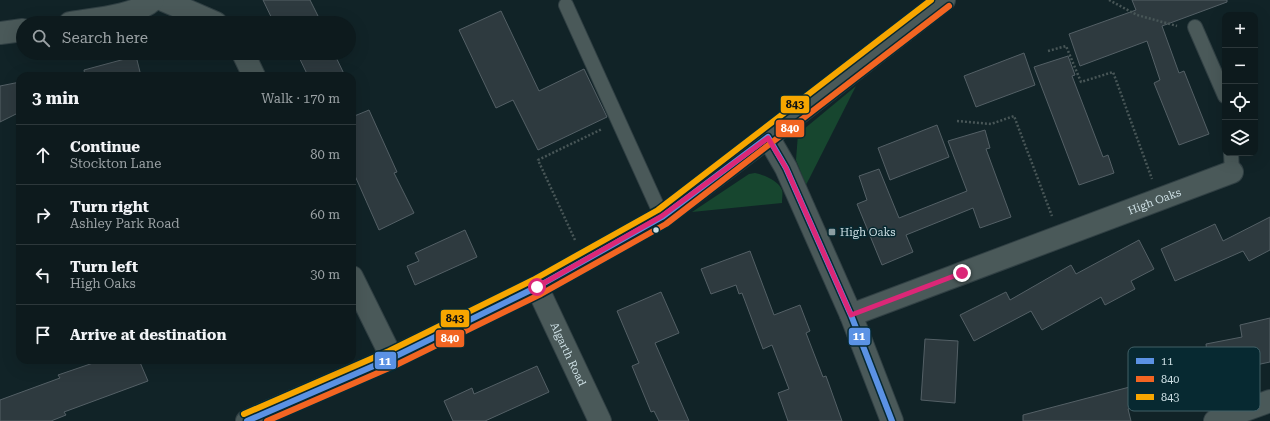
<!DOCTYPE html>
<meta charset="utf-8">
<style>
:root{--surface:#0d1a1d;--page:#162326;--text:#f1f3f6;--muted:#9aa1a4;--line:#2d383b}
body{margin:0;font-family:"Roboto Serif",serif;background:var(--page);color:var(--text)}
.controls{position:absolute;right:12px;top:12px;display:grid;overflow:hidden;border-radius:8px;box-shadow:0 4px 16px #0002}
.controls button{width:36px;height:36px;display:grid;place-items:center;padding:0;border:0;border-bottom:1px solid var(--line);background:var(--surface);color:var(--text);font:20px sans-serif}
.stop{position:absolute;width:12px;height:12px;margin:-9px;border:3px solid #db2777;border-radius:50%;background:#fff}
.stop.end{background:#db2777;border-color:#fff;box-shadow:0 1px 4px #0008}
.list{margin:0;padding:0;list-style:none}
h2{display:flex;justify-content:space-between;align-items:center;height:52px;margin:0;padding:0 16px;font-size:17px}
h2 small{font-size:13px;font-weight:400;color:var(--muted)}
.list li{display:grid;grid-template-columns:26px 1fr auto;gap:12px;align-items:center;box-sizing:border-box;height:60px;padding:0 16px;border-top:1px solid var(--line)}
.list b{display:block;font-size:15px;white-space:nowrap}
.list p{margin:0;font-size:13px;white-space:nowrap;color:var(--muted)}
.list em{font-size:13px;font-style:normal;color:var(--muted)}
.icon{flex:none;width:22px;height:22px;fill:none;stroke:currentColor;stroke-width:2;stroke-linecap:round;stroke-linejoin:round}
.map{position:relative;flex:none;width:1270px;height:421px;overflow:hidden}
.search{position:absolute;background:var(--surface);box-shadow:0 4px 16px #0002;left:16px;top:16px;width:340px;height:44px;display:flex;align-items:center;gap:10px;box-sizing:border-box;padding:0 14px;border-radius:22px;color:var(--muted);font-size:15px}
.panel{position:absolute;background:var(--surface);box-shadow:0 4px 16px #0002;left:16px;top:72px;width:340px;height:292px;border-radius:12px}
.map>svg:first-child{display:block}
</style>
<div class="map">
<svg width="1270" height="421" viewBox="0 0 1270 421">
<rect width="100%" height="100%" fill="#112327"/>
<g fill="#17462f">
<path d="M856 86 806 185 796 160 798 134Z"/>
<path d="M755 173C764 175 778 180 782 190 783 193 782 199 782 203L692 212 749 174Z"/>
</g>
<g fill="#2e3a3f" stroke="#546066">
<path d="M263 0H310L318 16 304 23H274Z"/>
<path d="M1132 0H1227V2L1162 26 1179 73 1184 71 1209 134 1179 145 1154 83 1160 80 1147 41 1080 66 1069 34 1136 10Z"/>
<path d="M501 11 539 91 584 69 607 117 538 150 513 100 496 108 459 30Z"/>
<path d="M297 53H334L345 76H308Z"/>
<path d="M1024 53 1035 85 976 107 964 76Z"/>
<path d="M136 56 141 76H85L84 70Z"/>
<path d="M1068 56 1075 75 1072 76 1103 157 1108 155 1114 173 1079 185 1034 67Z"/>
<path d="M20 82V112L0 122V86Z"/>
<path d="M369 110 397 172 394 173 414 213 379 230 352 169V117Z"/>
<path d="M937 125 949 157 890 180 878 148Z"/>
<path d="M985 130 990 148 986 149 1011 217 980 228 973 208 906 235 913 252 882 265 857 204 867 200 859 176 879 169 899 218 967 191 948 141Z"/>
<path d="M1270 217V250L1249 261 1243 251 1175 281 1161 249 1215 224 1223 241Z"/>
<path d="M465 230 477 257 415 285 407 266 419 261 415 253Z"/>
<path d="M1139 240 1154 269 1131 281 1135 289 1105 305 1101 297 1042 330 1031 311 974 341 960 315 1006 292 1010 300 1071 265 1076 274Z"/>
<path d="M750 251 774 315 800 305 810 331 806 333 823 377 826 376 842 421H788L778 393 789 389 772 345 763 349 742 293 739 294 736 285 711 294 701 269Z"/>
<path d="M661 292 679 333 655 343 689 421H659L654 411 651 412 632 366 639 363 617 311Z"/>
<path d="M1270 318V362L1195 378 1198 392 1128 409 1131 421H1023V415L1141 384 1140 379 1179 369 1177 360 1207 353 1206 344 1242 337 1240 325Z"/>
<path d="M925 339 958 341 955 403 921 400Z"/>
<path d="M102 360H139L148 381 64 412 66 415 51 421H0V400L60 378 58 375Z"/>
<path d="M537 366 549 392 485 421H453L444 401 472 388 474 394Z"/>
</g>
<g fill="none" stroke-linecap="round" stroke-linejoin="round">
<g stroke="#314044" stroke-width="16">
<g id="service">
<path d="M566 5 662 217"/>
<path d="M1195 27 1225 96"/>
<path d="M1231 153 1232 172"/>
</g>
</g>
<g stroke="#314044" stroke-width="24">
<g id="minor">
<path d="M163 0 216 23"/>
<path d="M70 23C94 19 136 16 153 0"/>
<path d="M0 33 23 30"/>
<path d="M243 53 254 76"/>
<path d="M768 137 786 168 851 315 892 421"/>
<path d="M352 277 392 358"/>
<path id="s1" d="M537 287 600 421"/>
<path id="s2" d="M851 315 1232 172"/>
<path d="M1215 421 1270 401"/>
</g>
</g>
<g stroke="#314044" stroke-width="24">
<path id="tertiary" d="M247 421 392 358 537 287 662 217 768 137 944 0"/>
</g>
<g stroke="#485657" stroke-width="2.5" stroke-dasharray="2 2" stroke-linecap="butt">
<path d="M1109 0 1137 15 1177 26"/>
<path d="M1048 51 1066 46 1081 82 1113 72 1152 179"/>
<path d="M957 121 991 124 1014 116 1052 216"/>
<path d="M575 240 538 160 602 129"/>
</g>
<use href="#service" stroke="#4a5959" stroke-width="14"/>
<use href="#minor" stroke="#4a5959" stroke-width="22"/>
<use href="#tertiary" stroke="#4a5959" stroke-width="22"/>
<g stroke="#072931" stroke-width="9">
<path id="bus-1" d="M247 421 392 358 537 287 662 217 768 137 786 168 851 315 892 421"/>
</g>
<g stroke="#072931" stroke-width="9">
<path id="bus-2" d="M267 421 396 365 541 294 666 224 949 6"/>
</g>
<g stroke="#072931" stroke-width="9">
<path id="bus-3" d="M244 414 389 351 533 280 658 210 931 0"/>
</g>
<use href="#bus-1" stroke="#5b92e4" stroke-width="6"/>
<use href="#bus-2" stroke="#f26522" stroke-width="6"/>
<use href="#bus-3" stroke="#f7a600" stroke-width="6"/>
</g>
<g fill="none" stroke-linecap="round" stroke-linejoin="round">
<path stroke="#db2777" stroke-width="5" d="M537 287 662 216 768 138 786 168 851 315 962 273"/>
</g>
<circle fill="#cddfe4" stroke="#072931" stroke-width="1.5" cx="656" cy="230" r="3.5"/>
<rect fill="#8b9da2" stroke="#072931" stroke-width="1.5" x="828" y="228" width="8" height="8" rx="2"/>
<g text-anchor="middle" stroke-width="3" stroke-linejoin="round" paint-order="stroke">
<g font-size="11" fill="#cddfe4" stroke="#072931">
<text dy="4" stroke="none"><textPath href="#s2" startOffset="324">High Oaks</textPath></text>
<text dy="4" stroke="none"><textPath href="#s1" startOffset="74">Algarth Road</textPath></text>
</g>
<g font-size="11" fill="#cddfe4" stroke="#072931" text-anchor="start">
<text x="840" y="236">High Oaks</text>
</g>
</g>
<rect x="1128" y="347" width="132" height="64" rx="6" fill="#072931" stroke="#426067" stroke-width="1"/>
<rect x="1136" y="358" width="18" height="6" fill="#5b92e4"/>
<rect x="1136" y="376" width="18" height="6" fill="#f26522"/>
<rect x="1136" y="394" width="18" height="6" fill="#f7a600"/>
<g font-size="11" fill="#cddfe4">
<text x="1161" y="365">11</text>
<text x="1161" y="383">840</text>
<text x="1161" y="401">843</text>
</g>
<g stroke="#072931" stroke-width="1.5">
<rect x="780" y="95" width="30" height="19" rx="4" fill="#f7a600"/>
<rect x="775" y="119" width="30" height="19" rx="4" fill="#f26522"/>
<rect x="440" y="309" width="30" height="19" rx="4" fill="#f7a600"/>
<rect x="848" y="327" width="23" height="19" rx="4" fill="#5b92e4"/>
<rect x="435" y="329" width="30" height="19" rx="4" fill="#f26522"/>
<rect x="374" y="351" width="23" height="19" rx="4" fill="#5b92e4"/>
</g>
<g font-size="11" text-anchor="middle" font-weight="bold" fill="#fff">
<text x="790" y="132">840</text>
<text x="859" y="340">11</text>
<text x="450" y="342">840</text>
<text x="385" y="365">11</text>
</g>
<g font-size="11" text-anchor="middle" font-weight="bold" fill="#111">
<text x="795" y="108">843</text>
<text x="455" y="322">843</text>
</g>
</svg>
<div class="controls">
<button>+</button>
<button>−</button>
<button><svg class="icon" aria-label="locate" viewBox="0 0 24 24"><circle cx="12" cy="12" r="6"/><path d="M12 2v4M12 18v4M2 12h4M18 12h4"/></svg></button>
<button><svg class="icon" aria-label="layers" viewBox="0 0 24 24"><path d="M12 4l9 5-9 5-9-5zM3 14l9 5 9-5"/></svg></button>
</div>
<div class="stop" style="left:537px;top:287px"></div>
<div class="stop end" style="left:962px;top:273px"></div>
<div class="search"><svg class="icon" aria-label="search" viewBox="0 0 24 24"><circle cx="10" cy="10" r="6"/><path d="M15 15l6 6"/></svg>Search here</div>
<section class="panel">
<h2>3 min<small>Walk · 170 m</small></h2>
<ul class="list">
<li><svg class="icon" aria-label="ahead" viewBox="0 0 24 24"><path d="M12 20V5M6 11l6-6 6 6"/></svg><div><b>Continue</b><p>Stockton Lane</p></div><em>80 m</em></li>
<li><svg class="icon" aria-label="right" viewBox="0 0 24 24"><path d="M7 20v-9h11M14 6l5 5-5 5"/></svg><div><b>Turn right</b><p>Ashley Park Road</p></div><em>60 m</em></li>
<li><svg class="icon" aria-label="left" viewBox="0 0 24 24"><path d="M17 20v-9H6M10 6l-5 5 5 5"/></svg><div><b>Turn left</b><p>High Oaks</p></div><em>30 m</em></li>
<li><svg class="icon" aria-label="arrive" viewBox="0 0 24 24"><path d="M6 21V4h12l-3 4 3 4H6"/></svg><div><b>Arrive at destination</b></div></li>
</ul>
</section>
</div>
